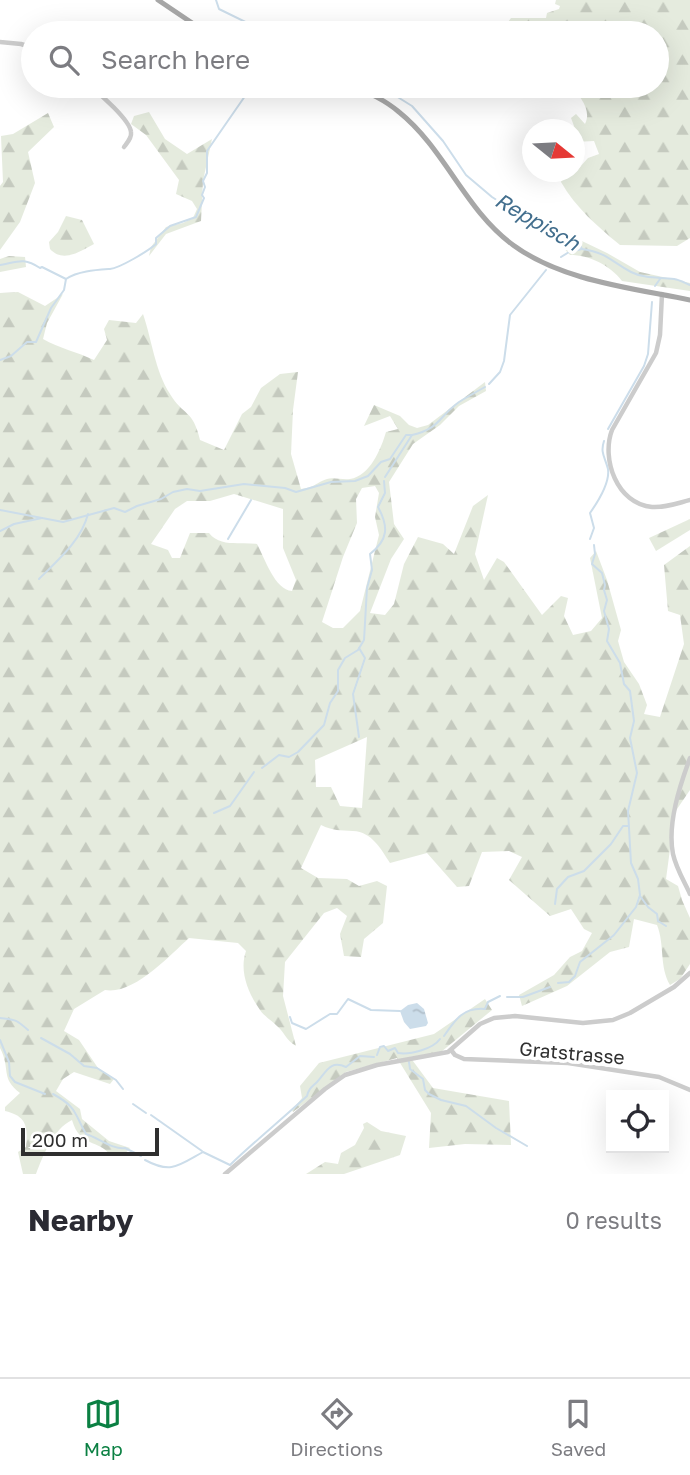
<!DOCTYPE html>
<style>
:root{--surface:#fff;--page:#f7f7f7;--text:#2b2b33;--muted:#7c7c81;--line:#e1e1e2;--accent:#0b8043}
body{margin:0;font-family:"Golos Text",sans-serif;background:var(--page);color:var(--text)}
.controls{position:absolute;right:21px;bottom:21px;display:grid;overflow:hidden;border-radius:0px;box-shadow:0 7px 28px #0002}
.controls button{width:63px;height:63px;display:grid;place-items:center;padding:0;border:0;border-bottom:2px solid var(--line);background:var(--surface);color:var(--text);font:35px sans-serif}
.compass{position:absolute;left:522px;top:119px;width:63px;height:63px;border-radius:50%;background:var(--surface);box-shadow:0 7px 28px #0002;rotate:108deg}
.scale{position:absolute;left:21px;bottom:18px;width:138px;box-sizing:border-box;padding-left:7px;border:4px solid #2f2f2f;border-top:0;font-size:19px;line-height:24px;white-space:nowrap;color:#2f2f2f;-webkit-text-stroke:5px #fff;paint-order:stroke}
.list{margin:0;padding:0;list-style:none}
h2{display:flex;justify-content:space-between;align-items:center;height:91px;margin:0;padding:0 28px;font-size:30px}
h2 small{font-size:23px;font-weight:400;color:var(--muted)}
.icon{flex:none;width:38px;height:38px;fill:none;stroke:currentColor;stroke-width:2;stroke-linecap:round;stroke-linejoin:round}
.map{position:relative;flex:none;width:690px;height:1174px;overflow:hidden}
.search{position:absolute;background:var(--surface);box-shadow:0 7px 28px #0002;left:21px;right:21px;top:21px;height:77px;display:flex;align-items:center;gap:18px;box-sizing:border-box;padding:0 24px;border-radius:38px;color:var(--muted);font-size:26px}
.sheet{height:203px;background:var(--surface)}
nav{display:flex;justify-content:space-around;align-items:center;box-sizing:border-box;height:98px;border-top:2px solid var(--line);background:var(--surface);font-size:19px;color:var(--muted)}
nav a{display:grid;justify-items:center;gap:4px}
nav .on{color:var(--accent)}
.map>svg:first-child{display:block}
</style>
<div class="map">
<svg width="690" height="1174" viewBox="0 0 690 1174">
<defs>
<pattern id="forest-firs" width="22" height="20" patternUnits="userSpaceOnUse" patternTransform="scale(1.75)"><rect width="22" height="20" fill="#e5ebde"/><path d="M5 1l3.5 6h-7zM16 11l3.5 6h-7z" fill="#c5cabf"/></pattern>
<pattern id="water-ripples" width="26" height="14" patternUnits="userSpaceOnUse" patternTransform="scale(1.75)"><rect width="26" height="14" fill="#ccddea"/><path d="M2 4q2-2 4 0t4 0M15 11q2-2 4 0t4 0" fill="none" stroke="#b0bec9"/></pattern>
</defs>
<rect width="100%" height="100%" fill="#fff"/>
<g fill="url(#forest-firs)" fill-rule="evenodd">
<path d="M556 0H690V238L677 246 620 245C597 226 576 208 561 182L564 172H574L575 169 579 168 588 158 599 154 594 141 575 142 574 130 569 129 574 126 571 118 576 114 585 124C592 110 580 97 572 86H657V33L492 32 493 23 508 22 511 18H546L547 13 559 9 560 6 555 4Z"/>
<path d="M149 112 165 139 187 154 212 139 203 181 201 221 166 234 149 256 151 247 166 227 183 223 193 218 197 209 192 201 176 194 179 180 146 135 131 124 134 116Z"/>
<path d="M48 113 54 127 28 152 35 183 20 222 0 250V186L3 182 1 136 13 134Z"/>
<path d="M66 216 82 220 94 244C79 252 63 263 50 249L49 242 58 232Z"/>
<path d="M538 220 607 253 640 272 690 283V291L622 281C610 265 589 255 570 255Z"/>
<path d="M9 256 25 257 26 267 0 272V259Z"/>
<path d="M18 292 45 306 63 294 47 323 43 339C59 348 77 352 94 360L107 340 104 329 109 320 136 323 143 314C152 340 155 371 170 394 183 416 193 409 200 440L224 450 242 414 251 407 261 388 280 374 298 372 293 410 291 454 301 489C316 487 315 483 327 479 333 477 342 480 350 479 370 476 381 449 386 432L398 429 390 416 364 426 374 405 400 416 409 425 417 428 428 425 485 382 486 391 459 406 440 425 413 444 389 482 394 524 404 539 391 559 370 613 385 615 394 604 404 564 418 537 443 544 454 554 473 506 488 495 475 554 484 580 497 558 504 562 542 615 561 596 568 598 564 616 573 635 591 631 602 618 590 558 596 551 607 580 621 630 618 641 624 662 639 684 647 705 644 714 660 717 684 644 680 615 668 611 664 565 690 546V790L675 812 666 879 678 886 682 900 690 918V964L680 979 670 985C659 966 665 945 657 925L634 919 629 947 610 952 567 986 522 1006 519 995 554 975 570 957 582 951 592 933 584 929 571 909 550 916 509 880 522 857 509 851 482 852 469 886 457 887 427 853 390 863C381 849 372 832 353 831 340 830 333 831 321 825L301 868 318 878 347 879 359 886 377 881 387 886 383 923 364 939 361 957 344 956 340 934 347 916 337 908 324 913 285 962 283 996 296 1046C285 1039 285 1033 277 1026 271 1020 264 1016 260 1010 248 993 239 971 246 951L238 943 189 938C169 956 134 995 105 990L74 1009 64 1031 79 1040 98 1068 114 1079 110 1084 74 1072 63 1079 56 1091 80 1109 82 1119 109 1141 130 1148 123 1156 110 1155C99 1139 80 1148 72 1120 53 1129 43 1156 36 1174H23L18 1152 26 1147C28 1127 27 1116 5 1111V1107L20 1093C0 1078 11 1069 0 1048V293ZM375 486 379 493 375 517 379 535 360 611 343 628H333L322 622 343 557 357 523 356 499 362 488ZM234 494 283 509V548L296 580 292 591C275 590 265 559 257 544 240 541 221 548 209 533H190L180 558H172L168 550 151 544 175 509 187 501H210ZM367 737 362 808 340 806 331 787H316L315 760Z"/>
<path d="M690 519V530L656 551 649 538Z"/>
<path d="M485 999 492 1010 441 1052 410 1057 433 1088 509 1101 511 1145 465 1144 429 1148 431 1113 397 1058 346 1072 293 1112 292 1110 302 1098 300 1086 319 1063 434 1034Z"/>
<path d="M367 1122 381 1131 406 1136 400 1155 344 1174H306L325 1162 338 1164 341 1153 355 1145 364 1128 363 1124Z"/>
</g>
<path fill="url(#water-ripples)" d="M417 1003 424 1009 428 1023 426 1026 410 1029 404 1022 400 1011 408 1005Z"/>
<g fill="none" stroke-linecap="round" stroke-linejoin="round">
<g stroke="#ccddea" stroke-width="2">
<path d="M216 0 219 9 268 33"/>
<path d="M380 86 412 106 443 141 466 175 492 197 526 219 538 221 551 228 558 229 578 242 582 249C608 253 610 261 631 272 645 279 659 277 674 279 680 280 685 283 690 285"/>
<path d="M561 257 569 252 582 249"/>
<path d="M0 265C18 262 23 257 40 268L42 267 66 279C78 271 96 270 110 269 120 268 148 251 156 244V238L170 226 196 217 204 198 202 195 205 187 203 181 207 173V151L252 86"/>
<path d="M655 286 660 279"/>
<path d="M0 360 11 356 27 342H36L51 308 64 290 66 279"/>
<path d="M489 384 500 372 504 361 510 315 546 270"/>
<path d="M608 429 644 366 648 354 652 302"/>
<path d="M385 477 412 435C441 428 438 417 459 402 467 397 476 392 485 387"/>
<path d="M0 510 63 522 114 508 125 512 137 506 161 499 173 492 187 489 200 491 244 484 285 488 296 492 331 482 355 481 368 476 381 462 390 459 406 435H412"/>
<path d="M0 531 14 524 42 518"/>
<path d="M228 539 251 500"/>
<path d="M590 539 594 528 590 513C597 503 610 482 608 469 605 457 600 453 604 441"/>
<path d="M39 579C58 560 81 541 88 514"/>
<path d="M359 737 353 694 365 658 359 648"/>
<path d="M262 768 279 755 289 757 298 752 324 725 330 703 338 691V670L345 658 358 650 364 640 367 588 372 570 370 554C388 540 389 527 378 507L385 493 384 481"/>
<path d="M214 813 230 806 254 772"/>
<path d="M640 896 648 907 657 914 658 921 666 926"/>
<path d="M555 904 557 889 568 877 584 871 611 844 623 826H628"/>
<path d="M558 983 569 982 575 976 580 962 614 935 636 907 640 895 638 879 631 863 628 811 637 773 630 738 634 721 630 691 624 684 620 663 607 641 609 629 604 611 607 600 604 590 605 585 602 573 592 564 595 554 594 545"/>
<path d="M507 997H523L550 987"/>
<path d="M290 1017 292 1023 306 1029 330 1014H337L348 999 371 1010 400 1011"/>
<path d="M0 1018C16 1020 16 1019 28 1030"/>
<path d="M444 1036C455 1020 463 1007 485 1009L488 1002 500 996"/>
<path d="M41 1038 70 1054 84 1066 97 1068 116 1080 123 1089"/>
<path d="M0 1040 9 1062 10 1076 15 1082 45 1094"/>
<path d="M377 1055 380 1047 384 1046 388 1051 395 1048 398 1053C410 1055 433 1049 440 1039"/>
<path d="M409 1062 410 1069 423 1079 425 1090 429 1094 441 1100 466 1106 496 1128 527 1146"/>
<path d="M53 1094C77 1107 74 1113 86 1134 99 1138 113 1150 125 1148L141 1156"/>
<path d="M133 1104 146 1113"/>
<path d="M151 1115 202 1151"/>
<path d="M145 1160C171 1174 178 1166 203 1152L230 1165C255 1141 281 1120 307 1096 309 1088 312 1087 317 1082 327 1071 330 1060 346 1067L360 1056 374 1057"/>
</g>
<g stroke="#ccc" stroke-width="4.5">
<path d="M0 42 21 44 33 48"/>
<path d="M90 86C100 94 130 120 131 132 132 138 127 143 124 147"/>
<path d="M662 294 660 335 656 353 612 430C601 459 617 504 652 507 665 508 678 503 690 500"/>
<path d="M690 758C680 785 667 824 673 854 676 868 684 881 690 894"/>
<path d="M451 1050 455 1055 464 1059 568 1063 659 1077 690 1090"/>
<path d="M225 1174 325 1089 345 1075 377 1065 448 1052 480 1024 494 1018 515 1016 583 1023 613 1020 630 1013 674 987 690 973"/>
</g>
<g stroke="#a7a7a7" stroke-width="5">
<path d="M158 0 207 33"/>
<path d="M353 86C369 93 385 100 399 112 445 149 465 210 513 245 562 281 632 288 690 300"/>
</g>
</g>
<g text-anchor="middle" stroke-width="7" stroke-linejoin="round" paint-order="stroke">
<g font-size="19" fill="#2f2f2f" stroke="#fff">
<text transform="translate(572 1053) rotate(5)" y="7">Gratstrasse</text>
</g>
<g font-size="21" font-style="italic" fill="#426e8d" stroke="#fff">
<text transform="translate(537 222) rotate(30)" y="7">Reppisch</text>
</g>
</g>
</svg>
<div class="controls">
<button><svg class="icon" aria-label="locate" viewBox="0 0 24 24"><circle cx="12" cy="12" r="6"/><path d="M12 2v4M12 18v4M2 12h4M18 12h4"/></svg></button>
</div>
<svg class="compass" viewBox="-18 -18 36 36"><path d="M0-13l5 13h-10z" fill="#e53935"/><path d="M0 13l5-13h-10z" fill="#7c7c81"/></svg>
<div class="scale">200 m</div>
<div class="search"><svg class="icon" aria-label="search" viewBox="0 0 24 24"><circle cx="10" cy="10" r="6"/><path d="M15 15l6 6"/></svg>Search here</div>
</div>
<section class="sheet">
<h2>Nearby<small>0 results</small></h2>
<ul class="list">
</ul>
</section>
<nav>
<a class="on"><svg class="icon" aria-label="map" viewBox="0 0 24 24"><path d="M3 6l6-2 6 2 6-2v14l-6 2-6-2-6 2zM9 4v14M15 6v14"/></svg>Map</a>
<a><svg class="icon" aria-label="directions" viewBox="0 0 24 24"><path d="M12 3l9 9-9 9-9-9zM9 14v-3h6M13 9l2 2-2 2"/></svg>Directions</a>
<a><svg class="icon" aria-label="saved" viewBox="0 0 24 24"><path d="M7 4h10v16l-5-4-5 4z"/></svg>Saved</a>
</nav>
